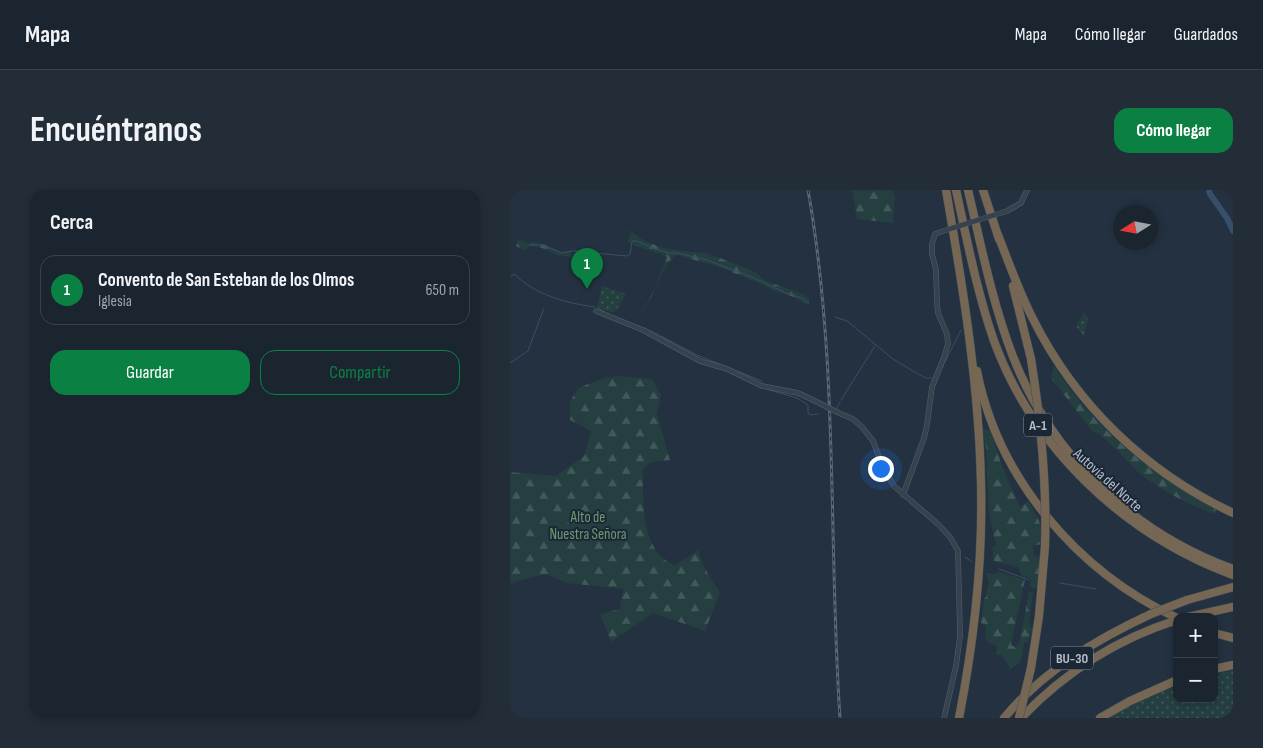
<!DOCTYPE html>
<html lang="es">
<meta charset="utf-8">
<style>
:root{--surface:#1a2530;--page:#232d38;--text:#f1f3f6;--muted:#9fa5ab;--line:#38424c;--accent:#0b8043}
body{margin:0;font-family:"Sofia Sans Condensed",sans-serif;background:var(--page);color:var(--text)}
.controls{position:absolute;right:15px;bottom:15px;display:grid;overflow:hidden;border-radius:10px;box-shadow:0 2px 8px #0003}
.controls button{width:45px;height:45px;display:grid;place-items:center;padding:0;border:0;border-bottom:1px solid var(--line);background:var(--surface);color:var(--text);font:25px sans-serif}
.compass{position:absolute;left:603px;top:15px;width:45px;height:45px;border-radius:50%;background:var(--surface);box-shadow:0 2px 8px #0003;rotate:259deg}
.you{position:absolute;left:370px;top:278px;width:18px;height:18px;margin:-12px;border:4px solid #fff;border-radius:50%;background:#1a73e8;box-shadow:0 0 0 8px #1a73e833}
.badge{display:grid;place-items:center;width:32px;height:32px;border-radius:50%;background:var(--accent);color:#fff;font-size:16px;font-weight:700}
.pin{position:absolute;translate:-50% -41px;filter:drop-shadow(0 1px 2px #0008)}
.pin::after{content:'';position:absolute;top:26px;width:18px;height:15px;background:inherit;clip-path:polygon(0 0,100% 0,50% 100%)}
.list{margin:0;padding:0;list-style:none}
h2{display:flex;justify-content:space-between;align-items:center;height:65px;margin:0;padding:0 20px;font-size:21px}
h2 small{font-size:16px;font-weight:400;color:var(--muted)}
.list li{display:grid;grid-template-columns:32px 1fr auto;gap:15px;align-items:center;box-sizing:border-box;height:70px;margin:0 10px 10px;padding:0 10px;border:1px solid var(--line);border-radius:15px}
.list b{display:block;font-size:19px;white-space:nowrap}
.list p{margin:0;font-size:16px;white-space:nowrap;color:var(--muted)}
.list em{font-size:16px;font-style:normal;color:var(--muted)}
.actions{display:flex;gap:10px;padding:15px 20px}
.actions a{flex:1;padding:11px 0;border:1px solid var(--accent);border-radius:15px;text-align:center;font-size:18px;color:var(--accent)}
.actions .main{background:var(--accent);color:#fff}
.map{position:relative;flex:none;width:723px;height:528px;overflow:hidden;border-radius:15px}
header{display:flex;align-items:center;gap:30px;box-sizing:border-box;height:70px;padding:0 25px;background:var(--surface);border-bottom:1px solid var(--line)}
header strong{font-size:24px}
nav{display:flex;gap:28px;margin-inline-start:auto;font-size:18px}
.intro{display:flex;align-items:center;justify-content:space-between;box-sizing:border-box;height:120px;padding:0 30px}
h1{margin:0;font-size:35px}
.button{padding:12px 22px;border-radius:15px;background:var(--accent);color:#fff;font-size:18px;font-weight:700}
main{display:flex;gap:30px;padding:0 30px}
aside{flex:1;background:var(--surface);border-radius:15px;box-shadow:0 2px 8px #0003}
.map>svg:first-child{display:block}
</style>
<header>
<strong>Mapa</strong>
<nav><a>Mapa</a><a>Cómo llegar</a><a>Guardados</a></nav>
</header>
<div class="intro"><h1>Encuéntranos</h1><a class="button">Cómo llegar</a></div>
<main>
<aside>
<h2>Cerca<small></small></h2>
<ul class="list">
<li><span class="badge">1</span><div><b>Convento de San Esteban de los Olmos</b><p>Iglesia</p></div><em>650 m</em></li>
</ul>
<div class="actions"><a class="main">Guardar</a><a>Compartir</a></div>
</aside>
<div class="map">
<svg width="723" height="528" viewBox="0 0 723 528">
<defs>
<pattern id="grass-dots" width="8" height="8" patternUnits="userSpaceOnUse" patternTransform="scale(1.25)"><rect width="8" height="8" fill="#253f41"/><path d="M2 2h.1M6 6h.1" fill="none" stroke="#42595b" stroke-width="1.8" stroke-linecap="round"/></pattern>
<pattern id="forest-firs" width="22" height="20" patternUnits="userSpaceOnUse" patternTransform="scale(1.25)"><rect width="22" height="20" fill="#253f41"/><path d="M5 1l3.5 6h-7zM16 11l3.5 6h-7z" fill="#42595b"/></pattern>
</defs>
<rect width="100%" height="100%" fill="#233140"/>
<g fill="url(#grass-dots)">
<path d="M92 96 116 104 106 121 100 122 87 117Z"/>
<path d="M574 122 578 129 574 147 566 136Z"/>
<path d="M723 480V528H600L619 516 660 497V499L667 496V509H704V485Z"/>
</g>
<g fill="url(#forest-firs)">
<path d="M342 0H382L385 7 383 33 347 29Z"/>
<path d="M117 38C138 59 167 61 195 63 200 64 239 79 245 82 249 85 252 89 257 91 271 98 286 99 299 108V113L295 114 284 107 265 101 244 91 209 77 167 65C154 69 143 111 132 122L144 100 157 67C147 62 124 57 118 52L119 45 121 44Z"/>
<path d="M9 49 19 54 21 52 37 55 51 62 63 60 77 61H61V68C57 66 53 66 48 65 37 61 31 55 19 56L16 61 6 56Z"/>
<path d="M544 176C584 238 640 284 706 318L705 324C680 316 640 295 622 276 613 266 594 245 582 241L541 188Z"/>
<path d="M107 186 142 189 151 205 147 225 160 270 141 272 133 279C133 307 131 345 151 367 155 370 160 373 164 376 172 369 181 367 188 359 191 375 202 389 210 402L195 441 143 423 101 452 90 424 110 419 113 399 57 393 36 384 0 393V282L46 286 74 266 81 241 60 230V212L68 198 94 188Z"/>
<path d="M472 238 481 241 491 273 510 317 518 311C528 327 533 334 532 354L523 356 524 365 531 366 528 397 522 399 520 395 521 389 512 386 508 377 484 371 482 357 486 356 479 325 476 258Z"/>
<path d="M487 381 515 390 501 455 505 457 510 451 519 401 523 402 519 433 522 440 518 452 514 453 512 467 509 474 500 478 492 466 486 464 487 456 479 453 475 448 476 436 471 433 474 409 476 407 479 391 477 389V383L485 384Z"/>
</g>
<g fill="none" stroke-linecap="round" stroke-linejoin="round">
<g stroke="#384f6a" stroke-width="1">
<path d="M19 55H32L52 63 63 61 117 66 120 64 122 51H127L145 59 159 63H167L197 70 244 88 276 103 292 108 299 114"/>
<path d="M1 87 4 84C26 105 55 113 85 117"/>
<path d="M88 118 100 125"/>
<path d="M325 127 337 131 383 169 408 184 416 188H422"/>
<path d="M138 140 149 145"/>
<path d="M151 146 187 165 252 191"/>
<path d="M0 173 18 161 34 118"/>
<path d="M432 178 451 140"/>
<path d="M259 200 287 208 298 215V223L301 225 308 224"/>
<path d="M331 210 365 156"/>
<path d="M326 220 330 212"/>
<path d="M455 367 462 372"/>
<path d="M489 379 519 390"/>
<path d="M550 393 586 399"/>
</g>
<path stroke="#384f6a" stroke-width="6" d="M699 0 700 4 717 28 723 41"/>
<g stroke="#55606d" stroke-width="5.5">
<g id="minor">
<path d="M497 21 511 13 517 0"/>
<path d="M86 121 133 140 190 171 217 179 252 196 288 203 301 209"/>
<path d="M329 223 343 229 352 237 363 251 373 278 384 296 429 335 440 347 448 361 450 446 446 476 434 528"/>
<path d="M393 305 414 248 417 235 422 197 434 167 438 154 437 144 428 123 427 113 426 80 422 64V54L425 44 433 41"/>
</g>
</g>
<g stroke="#424d5a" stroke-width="9">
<g id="motorway">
<path d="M436 0C453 97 469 196 471 294 473 372 464 451 449 528"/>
<path d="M446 0C457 50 467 102 484 151 524 260 615 345 723 385"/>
<path d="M458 0C471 55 482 111 502 164 540 264 623 343 723 379"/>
<path d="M473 0 489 49"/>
<path d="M488 45C499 73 509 102 523 129 566 215 636 282 723 323"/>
<path d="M503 96 521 169"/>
<path d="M467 181C488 289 568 382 667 428"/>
<path d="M677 410 723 397"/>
<path d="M678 427 723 417"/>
<path d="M704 443 723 448"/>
<path d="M521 478 529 426 535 356"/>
<path d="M704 479 723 475"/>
<path d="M494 528C533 481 587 449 641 424"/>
<path d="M511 528C554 483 607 449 667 430"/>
<path d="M590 528 620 511 667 490"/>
</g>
</g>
<use href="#minor" stroke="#37424f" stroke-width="4.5"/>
<use href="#motorway" stroke="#766754" stroke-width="8"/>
<g stroke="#596777" stroke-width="3">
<path id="rail" d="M298 0C329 174 318 352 330 528"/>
</g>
<use href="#rail" stroke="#1c2735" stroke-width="1" stroke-dasharray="4" stroke-linecap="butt"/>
<g stroke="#55606d" stroke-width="5.5" stroke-linecap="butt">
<g id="minor-bridge">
<path d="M433 41 497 21"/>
<path d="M301 209 329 223"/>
</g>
</g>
<g stroke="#424d5a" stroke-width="9" stroke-linecap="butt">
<g id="motorway-bridge">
<path d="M521 169C531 232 537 293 535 356"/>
<path d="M641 424 677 410"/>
<path d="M509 528 521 478"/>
</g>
</g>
<use href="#minor-bridge" stroke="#37424f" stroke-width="4.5"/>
<use href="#motorway-bridge" stroke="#766754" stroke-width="8"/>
</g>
<g text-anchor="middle" stroke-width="4" stroke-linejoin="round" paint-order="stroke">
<g fill="#1c2735" stroke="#86909d" stroke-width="1">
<rect x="514" y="223.5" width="28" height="23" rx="4"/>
<rect x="541" y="456.5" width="42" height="23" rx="4"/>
</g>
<g font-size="14" font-weight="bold" fill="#b4bdca">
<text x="528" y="240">A-1</text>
<text x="562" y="473">BU-30</text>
</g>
<g font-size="15" fill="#b4bdca" stroke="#1c2735">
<text transform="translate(598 290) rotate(42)" y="5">Autovía del Norte</text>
</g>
<g font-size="15" fill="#6a9c73" stroke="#1c2735">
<text x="78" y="332">Alto de<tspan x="78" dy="17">Nuestra Señora</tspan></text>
</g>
</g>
</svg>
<div class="controls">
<button>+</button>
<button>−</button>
</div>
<svg class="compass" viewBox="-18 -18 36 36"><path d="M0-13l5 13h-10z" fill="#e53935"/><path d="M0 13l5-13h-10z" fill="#9fa5ab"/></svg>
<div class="you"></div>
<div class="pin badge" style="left:77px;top:99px">1</div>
</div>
</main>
